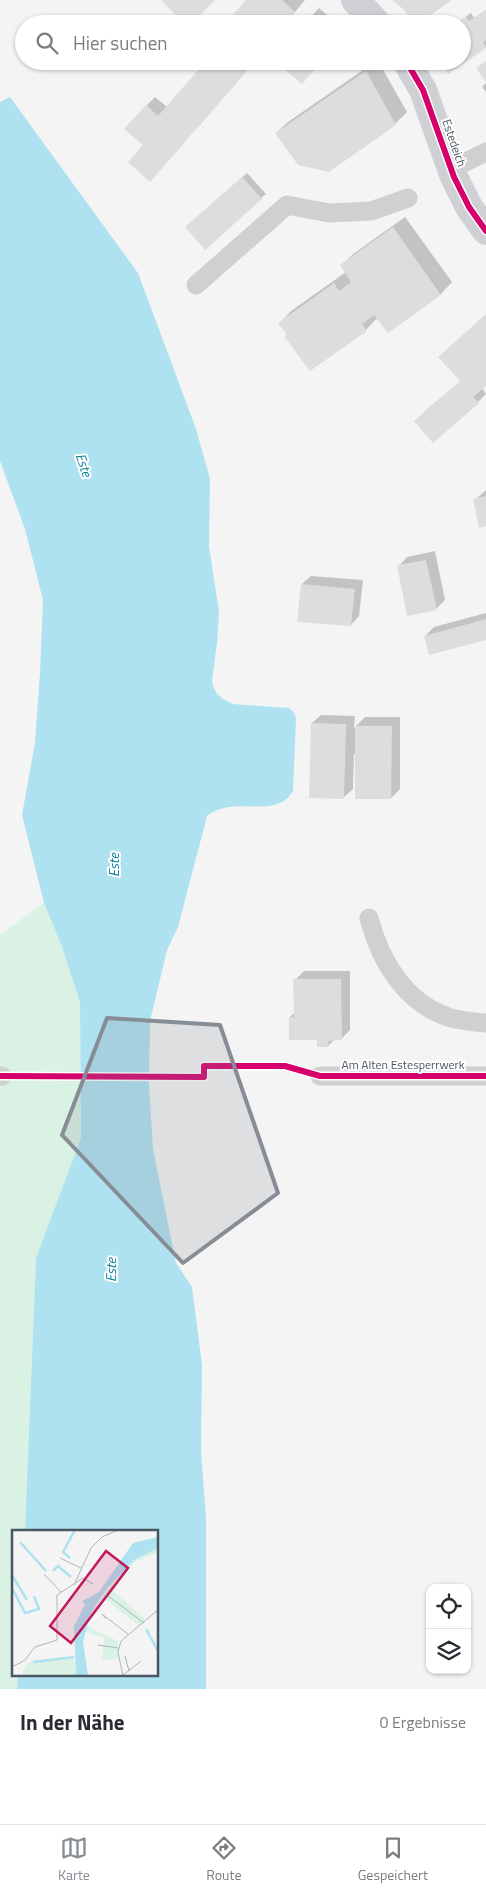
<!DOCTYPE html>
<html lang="de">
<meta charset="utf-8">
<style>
:root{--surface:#fff;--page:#f2f2f3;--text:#2b2b33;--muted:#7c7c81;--line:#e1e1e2;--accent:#868d94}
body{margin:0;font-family:"Titillium Web",sans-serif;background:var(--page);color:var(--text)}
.controls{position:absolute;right:15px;bottom:15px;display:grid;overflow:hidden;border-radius:10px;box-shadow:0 1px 4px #0004}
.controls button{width:45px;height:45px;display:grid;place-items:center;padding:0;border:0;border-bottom:1px solid var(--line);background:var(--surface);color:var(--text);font:25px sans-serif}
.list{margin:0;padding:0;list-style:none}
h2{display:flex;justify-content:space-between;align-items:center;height:65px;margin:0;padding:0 20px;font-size:21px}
h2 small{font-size:16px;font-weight:400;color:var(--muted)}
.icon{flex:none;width:28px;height:28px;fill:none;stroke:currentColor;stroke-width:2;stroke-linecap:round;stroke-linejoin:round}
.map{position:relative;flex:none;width:486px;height:1689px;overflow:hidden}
.search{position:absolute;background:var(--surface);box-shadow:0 1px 4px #0004;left:15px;right:15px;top:15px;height:55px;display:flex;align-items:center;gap:12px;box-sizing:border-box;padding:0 18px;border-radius:28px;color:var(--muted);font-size:19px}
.sheet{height:135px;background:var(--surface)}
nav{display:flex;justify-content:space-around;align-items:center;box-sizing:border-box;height:70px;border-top:1px solid var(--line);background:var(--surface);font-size:14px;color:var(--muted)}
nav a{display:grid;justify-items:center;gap:2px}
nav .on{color:var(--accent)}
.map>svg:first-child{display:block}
</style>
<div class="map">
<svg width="486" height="1689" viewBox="0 0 486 1689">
<rect width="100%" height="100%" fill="#f4f4f4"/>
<path fill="#d9f2e3" d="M44 903 61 944 80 1002 81 1138 36 1258 25 1531 14 1532V1675H18L17 1689H0V935Z"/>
<path fill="#aee2f0" d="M10 97 138 273 196 429 210 479 209 546 219 612 217 643 212 680 213 686 217 694 223 699 233 704 289 708 294 713 296 718 293 791C275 821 235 794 207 816L178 927 167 950 150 1021 149 1084 153 1149 176 1263 192 1287 202 1365 201 1451 206 1517V1689H17L18 1675H158V1532L25 1531 36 1258 81 1138 80 1002 61 944 44 903 22 815 35 743 40 673 43 600 25 529 0 461V102Z"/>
<g fill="#0003">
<path d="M248 0H305L285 24Z"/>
<path d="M319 8 337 24H304Z"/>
<path d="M486 10V46L448 72 462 61V24H456L471 13 474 18Z"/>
<path d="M207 61H255L198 127 145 145 146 106 155 97 167 107Z"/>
<path d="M376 61H378L407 112 395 124 276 133 288 122Z"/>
<path d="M486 83V92L482 87Z"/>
<path d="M247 173 266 194 261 198 191 223Z"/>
<path d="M405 217 452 282 441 294 388 331 378 317 366 330 288 334 280 323 291 311 346 272 341 266 353 254Z"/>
<path d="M486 315V385L482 388 486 394 478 402 424 412 461 381Z"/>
<path d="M486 490V525L475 500Z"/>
<path d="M435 551 445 600 436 609 399 566 407 557Z"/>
<path d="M311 576 363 580 359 616 351 625 302 584Z"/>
<path d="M486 613V638L425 636 434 627Z"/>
<path d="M321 715 355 716 354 728 365 717H400V789L391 798 356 754H354L353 789 344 797 312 723Z"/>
<path d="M304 971H350V1030L341 1039H335L328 1046 290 1017 295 1012V980Z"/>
</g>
<g fill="#ddddde">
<path d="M161 0H215L191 24H184Z"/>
<path d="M246 0H282L295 12 285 24H225Z"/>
<path d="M392 0H452L418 24H415L402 8Z"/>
<path d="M486 10V40L483 42 486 48 448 74 439 61H462V24H456L466 17 469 21Z"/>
<path d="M309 16 318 24H302Z"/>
<path d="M206 61H252L250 64 252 65 150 182 128 162 143 145 124 129 146 105 158 116Z"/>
<path d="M275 61H322L302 84Z"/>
<path d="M486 61V82L476 68Z"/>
<path d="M366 71 396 125 329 172 298 165 275 133Z"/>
<path d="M242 177 262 199 205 250 185 227Z"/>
<path d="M393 227 441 295 388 333 374 315 362 324 367 331 310 371 284 336 287 335 278 323 334 283 339 291 351 282 340 265Z"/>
<path d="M486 314V386L473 397 479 403 433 443 414 421 460 381 438 357Z"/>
<path d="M486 496V526L479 528 473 499Z"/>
<path d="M426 560 437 610 407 616 397 565Z"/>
<path d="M301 584 355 589 351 626 297 622Z"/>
<path d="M486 619V640L429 655 424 636Z"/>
<path d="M311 723 346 724 344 799 309 798Z"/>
<path d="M355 726H392L391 799H355Z"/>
<path d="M293 979H341L342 1040 328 1041 329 1047H317V1040H289V1017H294Z"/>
</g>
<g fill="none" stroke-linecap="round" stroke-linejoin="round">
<g stroke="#ced0d2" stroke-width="19">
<path d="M451 169 486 152"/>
<path d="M196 285 287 205 329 213 371 211 408 198"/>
<path d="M369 918C380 960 404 1002 448 1017 460 1021 473 1022 486 1023"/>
<path d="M0 1076H2"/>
<path d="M320 1076H486"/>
</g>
<g stroke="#ced0d4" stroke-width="28">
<path d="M355 0 378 24"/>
<path d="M406 61 423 90 454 177 469 207 486 231"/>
</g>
<g stroke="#fff" stroke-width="9">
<g id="cycleway">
<path d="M406 61 423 90 454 177 469 207 486 231"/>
<path d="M0 1076 204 1077V1066H285L320 1076H486"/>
</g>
</g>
<use href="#cycleway" stroke="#d6006c" stroke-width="6"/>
</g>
<path fill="#868d94" fill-opacity="0.2" stroke="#868d94" stroke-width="4" stroke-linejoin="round" d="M107 1018 220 1025 278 1193 183 1263 62 1135Z"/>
<g text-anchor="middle" stroke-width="4" stroke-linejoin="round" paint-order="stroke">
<g font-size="12" fill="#4a5661" stroke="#fff">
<text transform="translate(454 143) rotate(71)" y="4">Estedeich</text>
<text x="403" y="1069">Am Alten Estesperrwerk</text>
</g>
<g font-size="14" font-style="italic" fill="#0c7c9b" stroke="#fff">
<text transform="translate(84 465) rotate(72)" y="5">Este</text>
<text transform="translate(114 865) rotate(-90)" y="5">Este</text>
<text transform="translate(111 1270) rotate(-89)" y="5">Este</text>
</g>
</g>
<g transform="translate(12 1530)">
<rect width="146" height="146" fill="#f4f4f4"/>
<path d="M146 18V22L123 32 100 60 134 90 127 96 96 71H88L94 59 122 30ZM74 96 106 111V128L90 131 92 108 73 102ZM62 128 64 146H13L10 142 17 132Z" fill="#d9f2e3"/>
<path d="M146 7V18L122 30 94 59 78 85 71 112 76 146H64L62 96 73 75 70 71 87 62 121 13Z" fill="#aee2f0"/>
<path fill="none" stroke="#aee2f0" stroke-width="2.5" d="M8 12 34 41M58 28 51 22 63 0M41 41 46 36 59 47M0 45 15 70M0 58 13 83 27 79 22 66M134 99 147 123M21 132 62 127"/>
<path fill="none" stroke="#b0b5b9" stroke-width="1" d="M48 28 69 38M32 44 49 62M62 55 79 18 90 7 106 0M95 65 132 93M94 89 90 84 116 104M86 115 106 118M113 126 117 141M0 137 13 130 23 117 45 110V65L71 48 81 54M111 145 129 131M111 146 106 122 109 111 147 79"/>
<path fill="#c2185b" fill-opacity="0.15" stroke="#c2185b" stroke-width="2.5" d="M94 21 116 38 59 113 38 96Z"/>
<rect width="146" height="146" fill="none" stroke="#4a5661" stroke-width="2.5"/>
</g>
</svg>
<div class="controls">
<button><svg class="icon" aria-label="locate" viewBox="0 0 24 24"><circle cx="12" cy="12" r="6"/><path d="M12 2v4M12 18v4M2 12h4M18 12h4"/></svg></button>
<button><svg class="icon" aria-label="layers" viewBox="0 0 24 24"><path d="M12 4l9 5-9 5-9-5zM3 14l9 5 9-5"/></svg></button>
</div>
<div class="search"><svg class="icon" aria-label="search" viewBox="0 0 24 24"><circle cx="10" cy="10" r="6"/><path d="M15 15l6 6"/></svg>Hier suchen</div>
</div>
<section class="sheet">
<h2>In der Nähe<small>0 Ergebnisse</small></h2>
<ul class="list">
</ul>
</section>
<nav>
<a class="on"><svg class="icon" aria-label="map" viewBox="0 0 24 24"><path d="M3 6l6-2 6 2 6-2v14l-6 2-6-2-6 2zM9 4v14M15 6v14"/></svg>Karte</a>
<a><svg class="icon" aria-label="directions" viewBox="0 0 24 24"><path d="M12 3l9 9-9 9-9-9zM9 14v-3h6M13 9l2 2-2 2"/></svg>Route</a>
<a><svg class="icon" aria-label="saved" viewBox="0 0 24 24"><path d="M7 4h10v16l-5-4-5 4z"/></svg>Gespeichert</a>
</nav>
